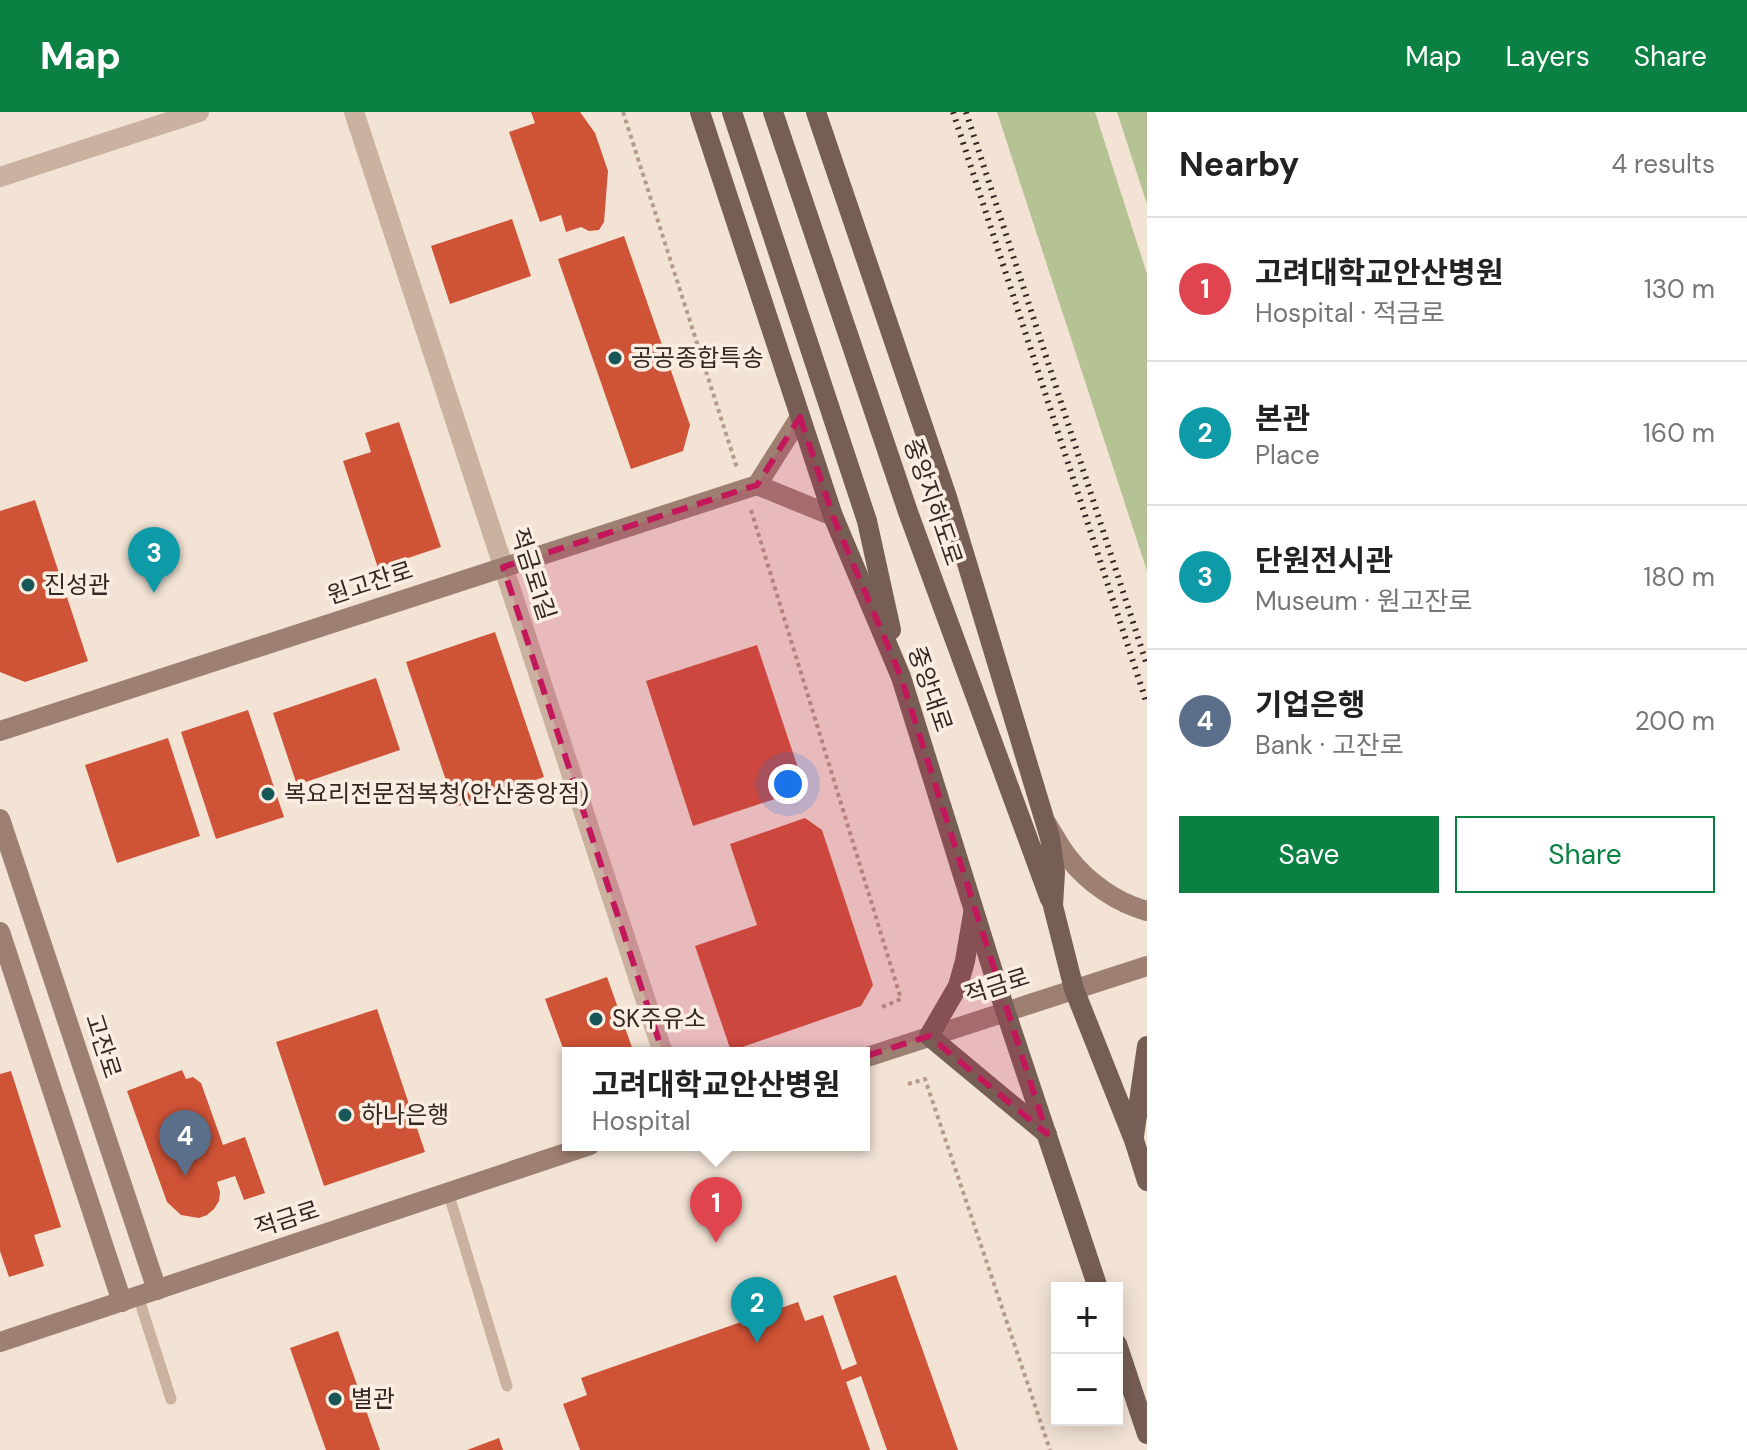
<!DOCTYPE html>
<meta charset="utf-8">
<style>
:root{--surface:#fff;--page:#f6f6f6;--text:#222;--muted:#767676;--line:#e0e0e0;--accent:#0b8043}
body{margin:0;font-family:"DM Sans","Noto Sans KR",sans-serif;background:var(--page);color:var(--text)}
.controls{position:absolute;right:24px;bottom:24px;display:grid;overflow:hidden;border-radius:0px;box-shadow:0 4px 20px #0003}
.controls button{width:72px;height:72px;display:grid;place-items:center;padding:0;border:0;border-bottom:2px solid var(--line);background:var(--surface);color:var(--text);font:40px sans-serif}
.you{position:absolute;left:788px;top:672px;width:28px;height:28px;margin:-20px;border:6px solid #fff;border-radius:50%;background:#1a73e8;box-shadow:0 0 0 12px #1a73e833}
.badge{display:grid;place-items:center;width:52px;height:52px;border-radius:50%;background:var(--accent);color:#fff;font-size:26px;font-weight:700}
.pin{position:absolute;translate:-50% -66px;filter:drop-shadow(0 2px 4px #0008)}
.pin::after{content:'';position:absolute;top:42px;width:28px;height:24px;background:inherit;clip-path:polygon(0 0,100% 0,50% 100%)}
.popup{position:absolute;left:562px;top:935px;width:308px;height:104px;box-sizing:border-box;display:grid;place-content:center;border-radius:0px;background:var(--surface);filter:drop-shadow(0 2px 6px #0005);font-size:26px;white-space:nowrap;color:var(--muted)}
.popup b{font-size:30px;color:var(--text)}
.popup::after{content:'';position:absolute;left:50%;top:100%;margin-left:-16px;border:16px solid transparent;border-top-color:var(--surface)}
.list{margin:0;padding:0;list-style:none}
h2{display:flex;justify-content:space-between;align-items:center;height:104px;margin:0;padding:0 32px;font-size:34px}
h2 small{font-size:26px;font-weight:400;color:var(--muted)}
.list li{display:grid;grid-template-columns:52px 1fr auto;gap:24px;align-items:center;box-sizing:border-box;height:144px;padding:0 32px;border-top:2px solid var(--line)}
.list b{display:block;font-size:30px;white-space:nowrap}
.list p{margin:0;font-size:26px;white-space:nowrap;color:var(--muted)}
.list em{font-size:26px;font-style:normal;color:var(--muted)}
.actions{display:flex;gap:16px;padding:24px 32px}
.actions a{flex:1;padding:18px 0;border:2px solid var(--accent);border-radius:0px;text-align:center;font-size:28px;color:var(--accent)}
.actions .main{background:var(--accent);color:#fff}
.map{position:relative;flex:none;width:1147px;height:1338px;overflow:hidden}
header{display:flex;align-items:center;gap:48px;box-sizing:border-box;height:112px;padding:0 40px;background:var(--accent);color:#fff}
header strong{font-size:38px}
nav{display:flex;gap:44px;margin-inline-start:auto;font-size:28px}
main{display:flex}
aside{flex:1;background:var(--surface)}
.map>svg:first-child{display:block}
</style>
<header>
<strong>Map</strong>
<nav><a>Map</a><a>Layers</a><a>Share</a></nav>
</header>
<main>
<div class="map">
<svg width="1147" height="1338" viewBox="0 0 1147 1338">
<rect width="100%" height="100%" fill="#f2e3d5"/>
<g fill="#b5c294">
<path d="M997 0H1095L1147 162V459Z"/>
<path d="M1117 0H1147V92Z"/>
</g>
<g fill="#cf5336">
<path d="M531 0H580L595 21 608 59 604 110 599 118 589 119 581 115 566 120 561 103 540 110 509 20 535 11Z"/>
<path d="M512 107 531 164 450 192 431 134Z"/>
<path d="M624 124 690 313 683 339 631 357 558 147Z"/>
<path d="M399 310 441 435 378 456 343 349 371 340 365 321Z"/>
<path d="M35 388 88 549 25 570 0 560V399Z"/>
<path d="M495 520 544 665 455 695 406 550Z"/>
<path d="M757 533 805 677 693 714 646 569Z"/>
<path d="M376 566 400 638 297 673 273 601Z"/>
<path d="M248 598 284 705 216 727 181 620Z"/>
<path d="M168 626 200 724 117 751 85 653Z"/>
<path d="M805 706 822 718 873 873 861 894 731 939 695 834 757 813 730 732Z"/>
<path d="M607 865 634 941H568V950L545 887Z"/>
<path d="M377 897 425 1040 324 1074 276 930Z"/>
<path d="M182 958 186 967 193 965 201 971 223 1033 245 1025 265 1081 244 1088 235 1064 217 1070 220 1080 219 1089 214 1097 207 1103 199 1106 181 1103 167 1090 127 979Z"/>
<path d="M11 959 61 1115 34 1123 44 1154 9 1165 0 1139V962Z"/>
<path d="M896 1163 958 1338H887L861 1264 846 1270 870 1338H580L563 1292 587 1283 581 1266 798 1190 805 1209 823 1203 842 1258 857 1252 833 1184Z"/>
<path d="M338 1219 380 1338H326L290 1236Z"/>
<path d="M499 1326 503 1338H467Z"/>
</g>
<g fill="none" stroke-linecap="round" stroke-linejoin="round">
<g stroke="#b69b8a" stroke-width="4" stroke-dasharray="4 4" stroke-linecap="butt">
<path d="M623 0 737 356"/>
<path d="M751 398 901 887 882 895"/>
<path d="M908 972 925 967 1050 1338"/>
</g>
<g stroke="#cbb1a0" stroke-width="11">
<path d="M448 1080 507 1274"/>
<path d="M138 1184 171 1287"/>
</g>
<g stroke="#cbb1a0" stroke-width="20">
<path d="M354 0 663 941"/>
<path d="M0 65 199 0"/>
</g>
<g stroke="#9e8072" stroke-width="20">
<path d="M757 373 833 404"/>
<path d="M757 373 800 305"/>
<path d="M0 619 757 373"/>
<path d="M0 707 157 1178"/>
<path d="M1047 712C1054 723 1060 735 1068 745 1087 770 1117 791 1147 799"/>
<path d="M0 820 122 1190"/>
<path d="M864 946 1147 854"/>
<path d="M0 1230 590 1033"/>
</g>
<g stroke="#775e54" stroke-width="20">
<path d="M700 0 833 404 901 565 1005 898 1098 1176"/>
<path d="M732 0 867 409 891 518"/>
<path d="M773 0 908 400 1050 787"/>
<path d="M816 0 947 385 1050 726 1055 760 1053 794 1074 877 1134 1028 1147 1069"/>
<path d="M973 802 965 849 958 874 929 924 1047 1022"/>
<path d="M1134 1024 1147 934"/>
<path d="M1117 1232 1147 1322"/>
</g>
<g stroke="#342824" stroke-width="6" stroke-dasharray="2 6" stroke-linecap="butt">
<path d="M953 0 1147 592"/>
<path d="M966 0 1147 553"/>
</g>
</g>
<path fill="#c2185b" fill-opacity="0.2" stroke="#c2185b" stroke-width="6" stroke-dasharray="16 10" stroke-linejoin="round" d="M800 305 833 404 901 565 1047 1022 929 924 683 1002 503 455 757 373Z"/>
<g fill="#175758" stroke="#faede1" stroke-width="3">
<circle cx="615" cy="246" r="8"/>
<circle cx="28" cy="473" r="8"/>
<circle cx="268" cy="682" r="8"/>
<circle cx="596" cy="907" r="8"/>
<circle cx="345" cy="1003" r="8"/>
<circle cx="335" cy="1287" r="8"/>
</g>
<g text-anchor="middle" stroke-width="7" stroke-linejoin="round" paint-order="stroke">
<g font-size="24" fill="#342824" stroke="#faede1" text-anchor="start">
<text x="631" y="254">공공종합특송</text>
<text x="44" y="481">진성관</text>
<text x="284" y="690">복요리전문점복청(안산중앙점)</text>
<text x="612" y="915">SK주유소</text>
<text x="361" y="1011">하나은행</text>
<text x="351" y="1295">별관</text>
</g>
<g font-size="24" fill="#342824" stroke="#faede1">
<text transform="translate(933 390) rotate(71)" y="8">중앙지하도로</text>
<text transform="translate(533 462) rotate(72)" y="8">적금로1길</text>
<text transform="translate(370 471) rotate(-18)" y="8">원고잔로</text>
<text transform="translate(930 577) rotate(71)" y="8">중앙대로</text>
<text transform="translate(997 874) rotate(-18)" y="8">적금로</text>
<text transform="translate(103 934) rotate(72)" y="8">고잔로</text>
<text transform="translate(287 1107) rotate(-18)" y="8">적금로</text>
</g>
</g>
</svg>
<div class="controls">
<button>+</button>
<button>−</button>
</div>
<div class="you"></div>
<div class="pin badge" style="left:716px;top:1131px;background:#e0444e">1</div>
<div class="popup"><b>고려대학교안산병원</b>Hospital</div>
<div class="pin badge" style="left:757px;top:1231px;background:#0f9aa8">2</div>
<div class="pin badge" style="left:154px;top:481px;background:#0f9aa8">3</div>
<div class="pin badge" style="left:185px;top:1064px;background:#5c6f8a">4</div>
</div>
<aside>
<h2>Nearby<small>4 results</small></h2>
<ul class="list">
<li><span class="badge" style="background:#e0444e">1</span><div><b>고려대학교안산병원</b><p>Hospital · 적금로</p></div><em>130 m</em></li>
<li><span class="badge" style="background:#0f9aa8">2</span><div><b>본관</b><p>Place</p></div><em>160 m</em></li>
<li><span class="badge" style="background:#0f9aa8">3</span><div><b>단원전시관</b><p>Museum · 원고잔로</p></div><em>180 m</em></li>
<li><span class="badge" style="background:#5c6f8a">4</span><div><b>기업은행</b><p>Bank · 고잔로</p></div><em>200 m</em></li>
</ul>
<div class="actions"><a class="main">Save</a><a>Share</a></div>
</aside>
</main>
